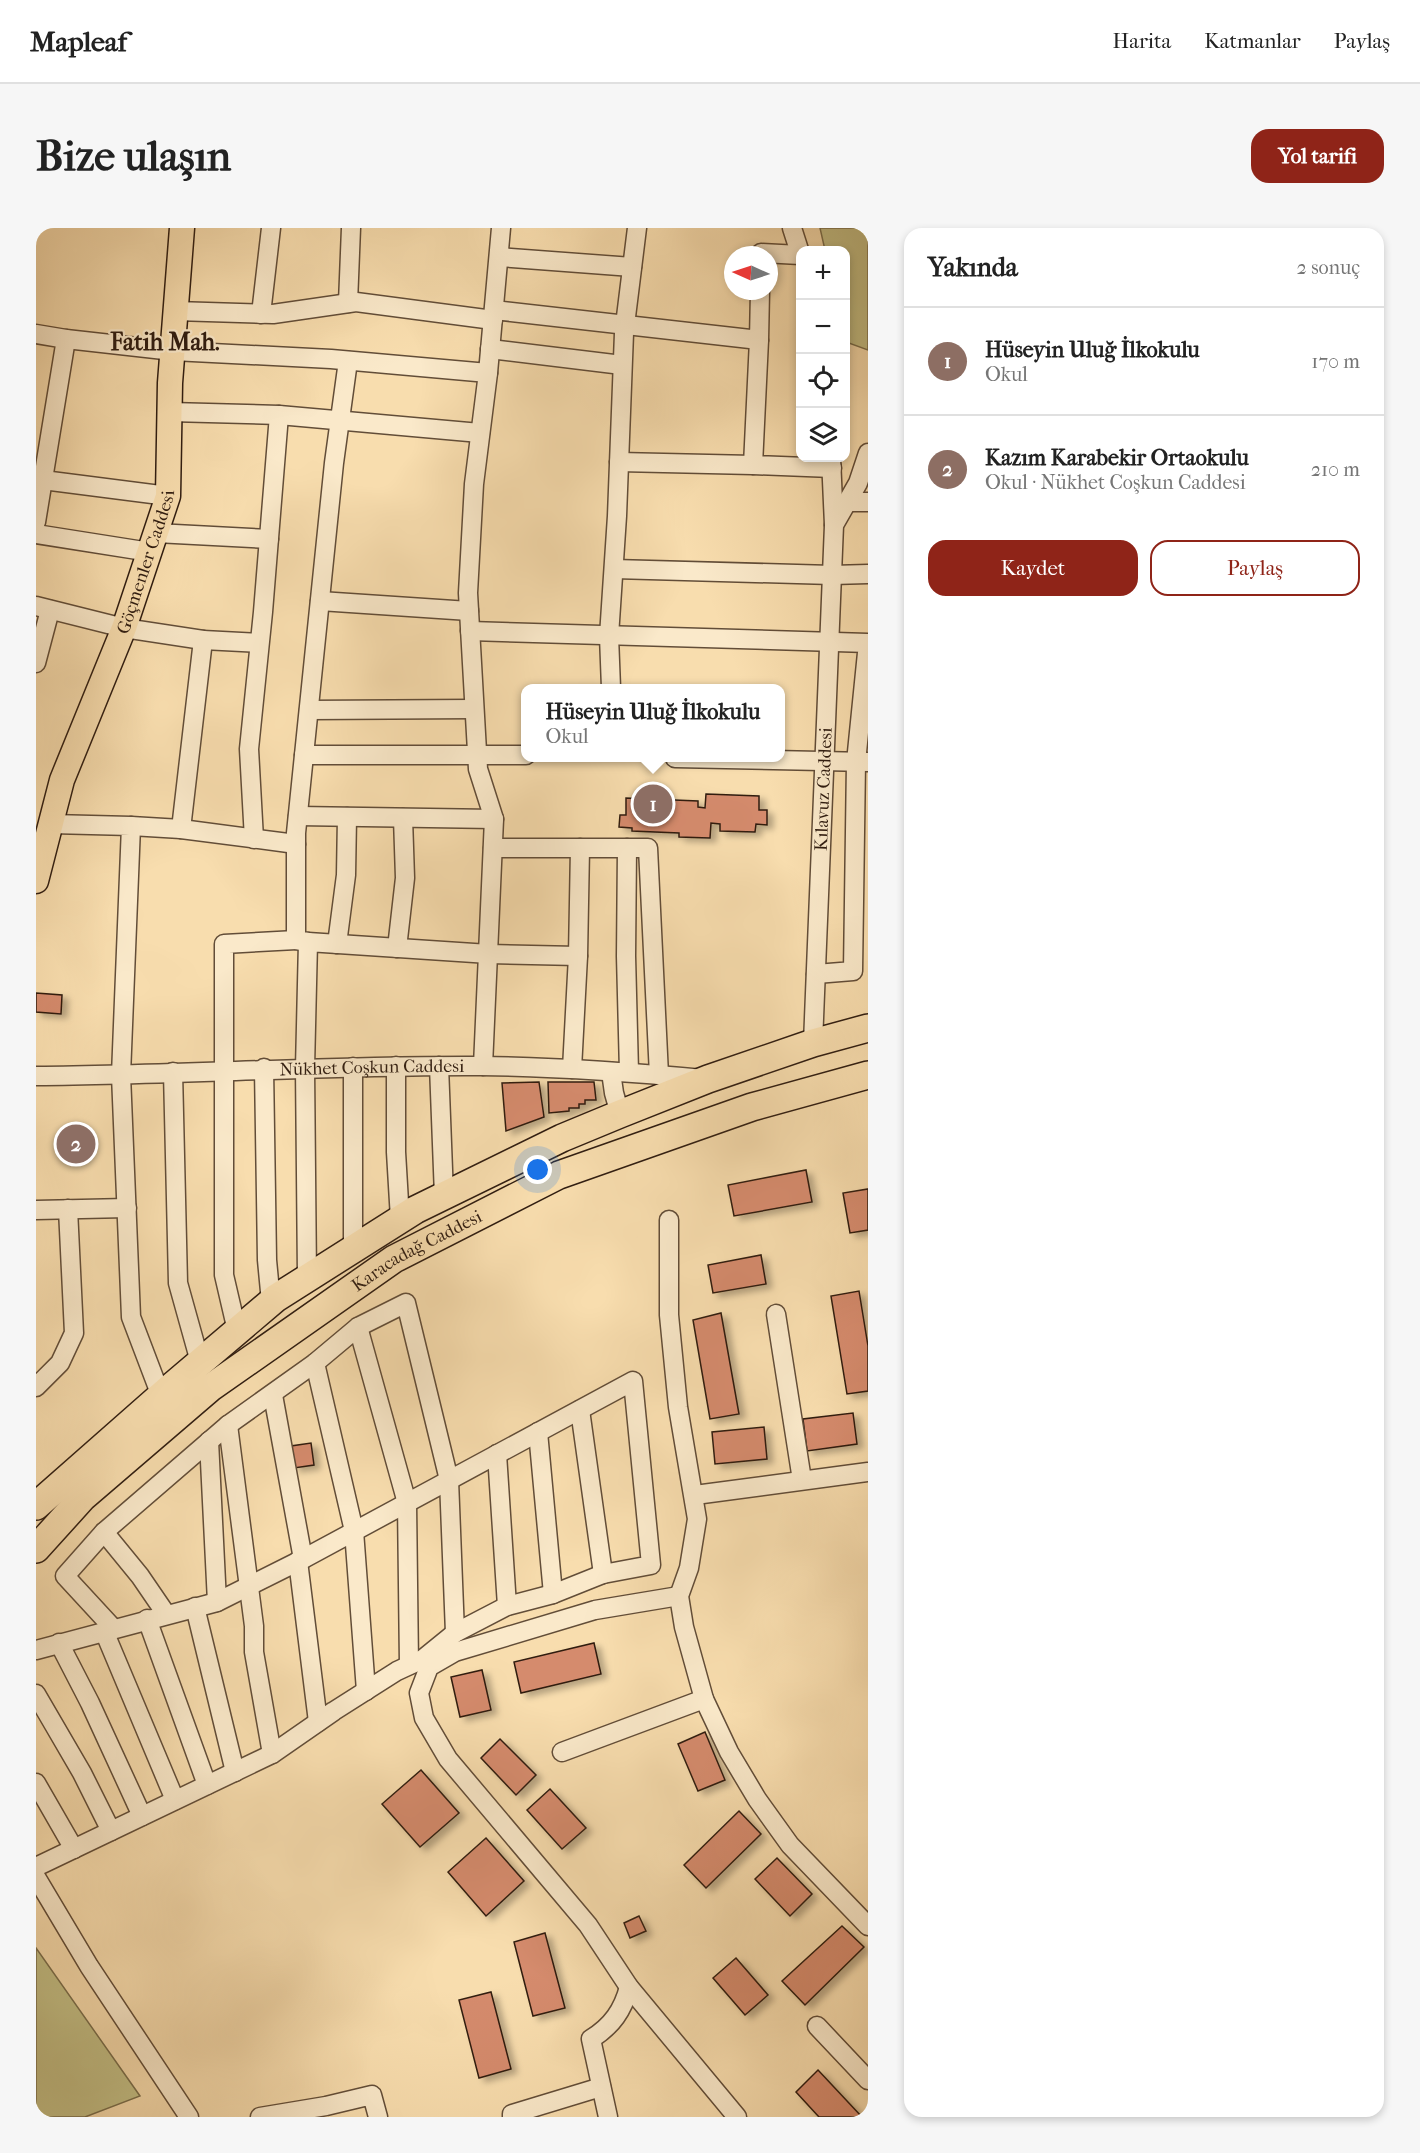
<!DOCTYPE html>
<html lang="tr">
<meta charset="utf-8">
<style>
:root{--surface:#fff;--page:#f6f6f6;--text:#222;--muted:#767676;--line:#e0e0e0;--accent:#8f2418}
body{margin:0;font-family:"IM FELL French Canon",serif;background:var(--page);color:var(--text)}
.controls{position:absolute;right:18px;top:18px;display:grid;overflow:hidden;border-radius:12px;box-shadow:0 3px 9px #0003}
.controls button{width:54px;height:54px;display:grid;place-items:center;padding:0;border:0;border-bottom:2px solid var(--line);background:var(--surface);color:var(--text);font:30px sans-serif}
.compass{position:absolute;left:688px;top:18px;width:54px;height:54px;border-radius:50%;background:var(--surface);box-shadow:0 3px 9px #0003;rotate:273deg}
.you{position:absolute;left:502px;top:942px;width:21px;height:21px;margin:-15px;border:4px solid #fff;border-radius:50%;background:#1a73e8;box-shadow:0 0 0 9px #1a73e833}
.badge{display:grid;place-items:center;width:39px;height:39px;border-radius:50%;background:var(--accent);color:#fff;font-size:20px;font-weight:700}
.pin{position:absolute;translate:-50% -50%;border:3px solid #fff;box-shadow:0 2px 6px #0006}
.popup{position:absolute;left:485px;top:456px;width:264px;height:78px;box-sizing:border-box;display:grid;place-content:center;border-radius:12px;background:var(--surface);filter:drop-shadow(0 2px 4px #0005);font-size:20px;white-space:nowrap;color:var(--muted)}
.popup b{font-size:22px;color:var(--text)}
.popup::after{content:'';position:absolute;left:50%;top:100%;margin-left:-12px;border:12px solid transparent;border-top-color:var(--surface)}
.list{margin:0;padding:0;list-style:none}
h2{display:flex;justify-content:space-between;align-items:center;height:78px;margin:0;padding:0 24px;font-size:26px}
h2 small{font-size:20px;font-weight:400;color:var(--muted)}
.list li{display:grid;grid-template-columns:39px 1fr auto;gap:18px;align-items:center;box-sizing:border-box;height:108px;padding:0 24px;border-top:2px solid var(--line)}
.list b{display:block;font-size:22px;white-space:nowrap}
.list p{margin:0;font-size:20px;white-space:nowrap;color:var(--muted)}
.list em{font-size:20px;font-style:normal;color:var(--muted)}
.actions{display:flex;gap:12px;padding:18px 24px}
.actions a{flex:1;padding:14px 0;border:2px solid var(--accent);border-radius:18px;text-align:center;font-size:21px;color:var(--accent)}
.actions .main{background:var(--accent);color:#fff}
.icon{flex:none;width:33px;height:33px;fill:none;stroke:currentColor;stroke-width:2;stroke-linecap:round;stroke-linejoin:round}
.map{position:relative;flex:none;width:832px;height:1889px;overflow:hidden;border-radius:18px}
header{display:flex;align-items:center;gap:36px;box-sizing:border-box;height:84px;padding:0 30px;background:var(--surface);border-bottom:2px solid var(--line)}
header strong{font-size:28px}
nav{display:flex;gap:33px;margin-inline-start:auto;font-size:21px}
.intro{display:flex;align-items:center;justify-content:space-between;box-sizing:border-box;height:144px;padding:0 36px}
h1{margin:0;font-size:42px}
.button{padding:15px 27px;border-radius:18px;background:var(--accent);color:#fff;font-size:21px;font-weight:700}
main{display:flex;gap:36px;padding:0 36px}
aside{flex:1;background:var(--surface);border-radius:18px;box-shadow:0 3px 9px #0003}
.map>svg:first-child{display:block}
</style>
<header>
<strong>Mapleaf</strong>
<nav><a>Harita</a><a>Katmanlar</a><a>Paylaş</a></nav>
</header>
<div class="intro"><h1>Bize ulaşın</h1><a class="button">Yol tarifi</a></div>
<main>
<div class="map">
<svg width="832" height="1889" viewBox="0 0 832 1889">
<defs>
<filter id="shadow"><feDropShadow dx="6" dy="4" stdDeviation="3" flood-color="#0004"/></filter>
</defs>
<rect width="100%" height="100%" fill="#f8ddae"/>
<filter id="stains"><feTurbulence type="fractalNoise" baseFrequency=".00333" numOctaves="4"/><feColorMatrix values="0 0 0 0 .2 0 0 0 0 .09 0 0 0 0 .02 0 0 0 .5 -.17"/></filter>
<radialGradient id="worn" r=".72"><stop offset=".6" stop-color="#630" stop-opacity="0"/><stop offset="1" stop-color="#630" stop-opacity=".3"/></radialGradient>
<g fill="#c3bf86" stroke="#7a6e4c" stroke-width="1.5">
<path d="M784 0H832V122L810 114V22H789Z"/>
<path d="M0 1720 104 1868 49 1889H0Z"/>
</g>
<g fill="#d58b6d" stroke="#301d11" stroke-width="1.5" filter="url(#shadow)">
<path d="M670 566 723 568V582H731V597L720 596 719 604 684 603V596L675 595 674 610 643 609V605L596 603V600L583 599 584 587H590V570L662 573V579L669 580Z"/>
<path d="M0 765 26 767 25 786 0 784Z"/>
<path d="M503 854 508 889 470 903 466 855Z"/>
<path d="M512 854H558L560 872H549V876H543V880H533V883L513 885Z"/>
<path d="M770 942 776 974 698 988 692 957Z"/>
<path d="M832 961V1002L814 1005 807 965Z"/>
<path d="M725 1027 730 1056 677 1065 672 1037Z"/>
<path d="M823 1063 832 1118V1163L811 1166 795 1068Z"/>
<path d="M685 1085 703 1186 674 1191 657 1092Z"/>
<path d="M817 1185 821 1216 771 1223 767 1191Z"/>
<path d="M728 1199 731 1231 679 1236 676 1204Z"/>
<path d="M275 1215 278 1237 258 1240 255 1218Z"/>
<path d="M558 1415 565 1446 485 1465 478 1434Z"/>
<path d="M446 1442 455 1482 424 1489 415 1449Z"/>
<path d="M669 1504 689 1552 662 1563 642 1516Z"/>
<path d="M464 1511 500 1547 480 1567 445 1530Z"/>
<path d="M385 1542 423 1585 384 1619 346 1576Z"/>
<path d="M514 1561 550 1600 526 1621 491 1582Z"/>
<path d="M703 1583 725 1606 670 1660 648 1637Z"/>
<path d="M450 1610 488 1653 450 1688 412 1644Z"/>
<path d="M741 1630 776 1666 754 1688 719 1651Z"/>
<path d="M603 1688 610 1703 594 1710 588 1695Z"/>
<path d="M806 1698 828 1719 769 1777 746 1753Z"/>
<path d="M509 1705 529 1780 497 1788 478 1714Z"/>
<path d="M700 1730 732 1767 709 1787 677 1750Z"/>
<path d="M455 1764 475 1841 443 1850 423 1772Z"/>
<path d="M782 1842 826 1889H783L760 1864Z"/>
</g>
<g fill="none" stroke-linecap="round" stroke-linejoin="round">
<g stroke="#624d38" stroke-width="21">
<g id="minor">
<path d="M756 0 764 25"/>
<path d="M725 27V25L764 27"/>
<path d="M463 29 596 39"/>
<path d="M312 75 315 0"/>
<path d="M458 82 723 112 724 63"/>
<path d="M139 83 237 86 320 74 457 92"/>
<path d="M225 86 235 0"/>
<path d="M0 106 30 111 0 294"/>
<path d="M30 111 137 123 295 131 452 145 465 0"/>
<path d="M723 112 717 237 796 240"/>
<path d="M454 121 586 137"/>
<path d="M134 184 243 187 227 384 213 521 218 611"/>
<path d="M243 187 444 205"/>
<path d="M795 230 798 297"/>
<path d="M583 234 717 237"/>
<path d="M7 252 132 268"/>
<path d="M811 274H832"/>
<path d="M120 305 233 311"/>
<path d="M0 306 114 324"/>
<path d="M578 341 796 347 832 346"/>
<path d="M284 373 433 383"/>
<path d="M0 378 88 400 167 412 145 601 95 598"/>
<path d="M434 403 832 415 820 534 817 743 780 746"/>
<path d="M167 412 223 415"/>
<path d="M0 435 14 382"/>
<path d="M575 460 573 408 581 288 588 105 601 0"/>
<path d="M273 482 438 481"/>
<path d="M268 527H490"/>
<path d="M639 530 832 534"/>
<path d="M262 588 458 591"/>
<path d="M15 596 95 598 85 847 95 1089 125 1168"/>
<path d="M145 601 260 616"/>
<path d="M457 620H612L623 847"/>
<path d="M591 620 590 728 593 844"/>
<path d="M272 714 260 712V605L298 235 312 133"/>
<path d="M301 716 310 647 311 589"/>
<path d="M361 720 369 650 367 590"/>
<path id="s1" d="M777 815 798 297 822 255 832 225"/>
<path d="M360 838V924L364 991"/>
<path d="M403 838 408 968"/>
<path d="M447 838 458 591 442 541 432 365 438 256 452 145"/>
<path d="M317 839V1021"/>
<path d="M228 840 231 1032 235 1074"/>
<path d="M536 841 542 728 544 620"/>
<path d="M137 844 142 1055 164 1134"/>
<path d="M575 844 578 865 584 886"/>
<path id="s2" d="M0 848C148 847 296 837 445 838 519 839 593 844 667 851"/>
<path d="M0 982 91 980"/>
<path d="M633 992V1087L642 1179 661 1291 653 1340 643 1368 648 1399 668 1471 693 1524 721 1571 754 1617 832 1698"/>
<path d="M271 1050 269 840 272 714 453 726 542 728"/>
<path d="M740 1086 766 1252"/>
<path d="M322 1099 371 1275 373 1437"/>
<path d="M201 1103 188 1047V716L260 712"/>
<path d="M279 1135 318 1303 330 1463"/>
<path d="M0 1159 24 1135 38 1105 32 981"/>
<path d="M237 1167 267 1331"/>
<path d="M544 1182 567 1346"/>
<path d="M192 1197 218 1398V1424L236 1526"/>
<path d="M502 1204 517 1366"/>
<path d="M173 1213 181 1374"/>
<path d="M461 1226 471 1378"/>
<path d="M659 1267 832 1244"/>
<path d="M68 1304 104 1348 130 1386"/>
<path d="M262 1333 282 1494"/>
<path d="M643 1368 559 1382 419 1424 393 1439 383 1465 388 1490 412 1531 552 1697 593 1759 701 1889"/>
<path d="M159 1379 199 1544"/>
<path d="M111 1391 171 1557"/>
<path d="M77 1400 29 1348 68 1304 192 1197 279 1135 322 1099 370 1075 413 1252 419 1405"/>
<path d="M68 1403 139 1572"/>
<path d="M23 1415 54 1475 106 1588"/>
<path d="M0 1422 181 1374 267 1331 597 1153 615 1337 567 1346 517 1366 471 1378 419 1405 387 1431 361 1443 298 1483 236 1526 0 1639"/>
<path d="M0 1466 46 1545 75 1603"/>
<path d="M526 1524 668 1471"/>
<path d="M0 1555 38 1621"/>
<path d="M0 1649 53 1738 153 1889"/>
<path d="M781 1798 832 1852"/>
<path d="M224 1889 290 1878 336 1867 342 1889"/>
<path d="M476 1889V1886L565 1859"/>
<path d="M572 1889 555 1811C576 1798 587 1782 593 1759"/>
</g>
</g>
<g stroke="#301d11" stroke-width="27">
<g id="major">
<path id="s3" d="M0 653 26 552 88 400 132 268 134 155 146 0"/>
</g>
</g>
<g stroke="#301d11" stroke-width="30">
<g id="highway">
<path d="M0 1278 134 1160 240 1070 379 982 526 910 584 886 672 851 777 815 832 800"/>
<path id="s4" d="M0 1321 47 1269 174 1160 358 1031 523 947 716 879 832 847"/>
</g>
</g>
<use href="#minor" stroke="#fae9ca" stroke-width="18"/>
<use href="#major" stroke="#f8ddae" stroke-width="24"/>
<use href="#highway" stroke="#f8ddae" stroke-width="27"/>
</g>
<g text-anchor="middle" stroke-width="4.5" stroke-linejoin="round" paint-order="stroke">
<g font-size="18" fill="#301d11" stroke="#fae9ca">
<text dy="6" stroke="none"><textPath href="#s3" startOffset="338">Göçmenler Caddesi</textPath></text>
<text dy="6" stroke="none"><textPath href="#s1" startOffset="254">Kılavuz Caddesi</textPath></text>
<text dy="6" stroke="none"><textPath href="#s2" startOffset="336">Nükhet Coşkun Caddesi</textPath></text>
<text dy="6" stroke="none"><textPath href="#s4" startOffset="486">Karacadağ Caddesi</textPath></text>
</g>
<g font-size="24" font-weight="bold" fill="#301d11" stroke="#fae9ca">
<text x="129" y="122">Fatih Mah.</text>
</g>
</g>
<rect width="100%" height="100%" filter="url(#stains)"/>
<rect width="100%" height="100%" fill="url(#worn)"/>
</svg>
<div class="controls">
<button>+</button>
<button>−</button>
<button><svg class="icon" aria-label="locate" viewBox="0 0 24 24"><circle cx="12" cy="12" r="6"/><path d="M12 2v4M12 18v4M2 12h4M18 12h4"/></svg></button>
<button><svg class="icon" aria-label="layers" viewBox="0 0 24 24"><path d="M12 4l9 5-9 5-9-5zM3 14l9 5 9-5"/></svg></button>
</div>
<svg class="compass" viewBox="-18 -18 36 36"><path d="M0-13l5 13h-10z" fill="#e53935"/><path d="M0 13l5-13h-10z" fill="#767676"/></svg>
<div class="you"></div>
<div class="pin badge" style="left:617px;top:576px;background:#8d6e63">1</div>
<div class="popup"><b>Hüseyin Uluğ İlkokulu</b>Okul</div>
<div class="pin badge" style="left:40px;top:916px;background:#8d6e63">2</div>
</div>
<aside>
<h2>Yakında<small>2 sonuç</small></h2>
<ul class="list">
<li><span class="badge" style="background:#8d6e63">1</span><div><b>Hüseyin Uluğ İlkokulu</b><p>Okul</p></div><em>170 m</em></li>
<li><span class="badge" style="background:#8d6e63">2</span><div><b>Kazım Karabekir Ortaokulu</b><p>Okul · Nükhet Coşkun Caddesi</p></div><em>210 m</em></li>
</ul>
<div class="actions"><a class="main">Kaydet</a><a>Paylaş</a></div>
</aside>
</main>
